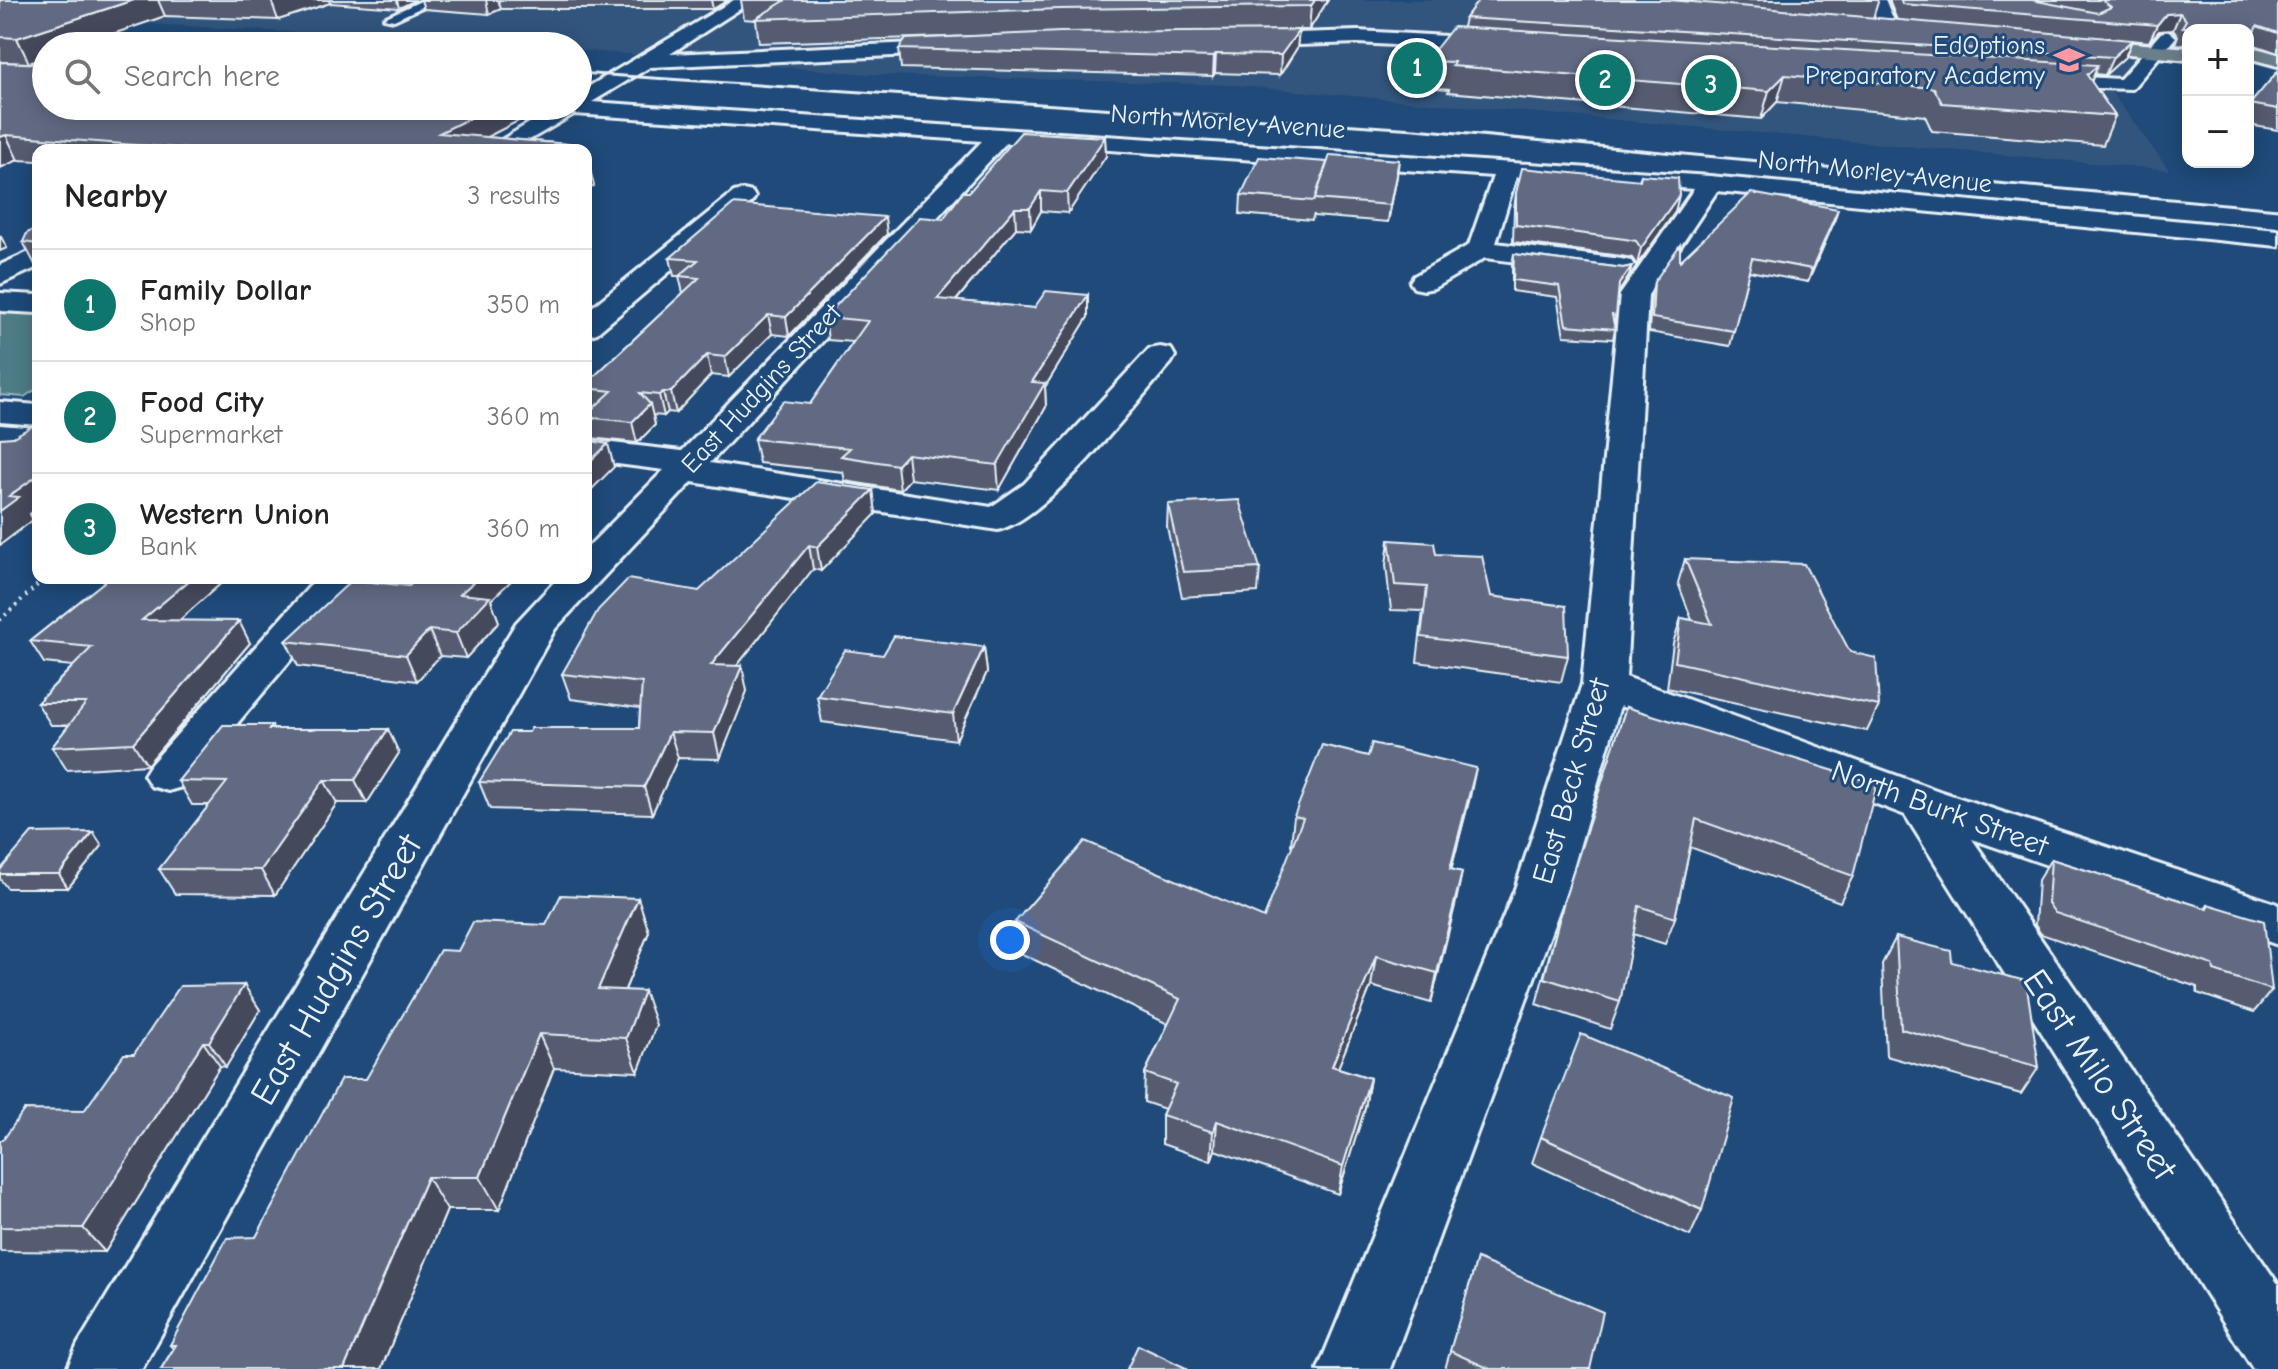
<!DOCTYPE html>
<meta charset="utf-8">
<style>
:root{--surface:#fff;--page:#f6f6f6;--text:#222;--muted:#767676;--line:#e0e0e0;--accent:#0f766e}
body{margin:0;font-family:"Comic Neue",sans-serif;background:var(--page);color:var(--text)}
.controls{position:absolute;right:24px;top:24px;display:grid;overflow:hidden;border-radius:16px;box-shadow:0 4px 20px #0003}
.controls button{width:72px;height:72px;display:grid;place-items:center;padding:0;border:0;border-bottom:2px solid var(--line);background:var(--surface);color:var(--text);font:40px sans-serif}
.you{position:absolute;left:1010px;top:940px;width:28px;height:28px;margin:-20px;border:6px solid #fff;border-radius:50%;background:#1a73e8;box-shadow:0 0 0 12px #1a73e833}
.badge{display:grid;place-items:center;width:52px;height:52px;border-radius:50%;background:var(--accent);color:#fff;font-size:26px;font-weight:700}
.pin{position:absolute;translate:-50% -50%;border:4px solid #fff;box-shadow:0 2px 8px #0006}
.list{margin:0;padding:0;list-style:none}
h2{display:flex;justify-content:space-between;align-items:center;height:104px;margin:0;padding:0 32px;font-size:34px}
h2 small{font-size:26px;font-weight:400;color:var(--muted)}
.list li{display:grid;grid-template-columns:52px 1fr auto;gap:24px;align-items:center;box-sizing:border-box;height:112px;padding:0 32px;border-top:2px solid var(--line)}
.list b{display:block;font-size:30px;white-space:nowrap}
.list p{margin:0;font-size:26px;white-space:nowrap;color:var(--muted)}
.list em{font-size:26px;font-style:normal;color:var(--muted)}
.icon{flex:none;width:44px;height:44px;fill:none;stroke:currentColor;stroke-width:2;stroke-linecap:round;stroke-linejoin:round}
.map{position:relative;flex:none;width:2278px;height:1369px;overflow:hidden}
.search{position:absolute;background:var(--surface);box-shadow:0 4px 20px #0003;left:32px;top:32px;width:560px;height:88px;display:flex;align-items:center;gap:20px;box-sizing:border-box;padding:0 28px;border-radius:44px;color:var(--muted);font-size:30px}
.panel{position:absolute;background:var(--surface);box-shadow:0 4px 20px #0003;left:32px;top:144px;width:560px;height:440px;border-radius:16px}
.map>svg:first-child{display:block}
</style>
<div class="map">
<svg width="2278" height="1369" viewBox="0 0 2278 1369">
<rect width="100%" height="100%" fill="#1f4a7a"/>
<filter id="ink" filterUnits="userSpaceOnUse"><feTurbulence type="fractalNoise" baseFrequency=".0125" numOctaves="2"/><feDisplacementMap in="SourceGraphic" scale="16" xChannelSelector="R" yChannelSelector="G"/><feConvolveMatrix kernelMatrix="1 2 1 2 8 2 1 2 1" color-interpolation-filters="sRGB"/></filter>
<g filter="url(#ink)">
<path fill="#33547d" d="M0 0H1961L2152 38 2112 93 2169 170 1231 85 881 75 578 50V46H520L0 15Z"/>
<path fill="#4e7c86" stroke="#9bb6bf" stroke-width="2" d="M0 311 38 313V388L24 397 0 395Z"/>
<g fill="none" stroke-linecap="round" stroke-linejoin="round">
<g stroke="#e8f1f8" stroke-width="6">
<path id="service" d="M423 0H437L394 20 384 18Z"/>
</g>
<g stroke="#e8f1f8" stroke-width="6">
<g id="minor">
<path d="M734 0H754L670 54 960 41 969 47 960 53 650 67 592 102 1710 176 2278 230V246L1717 191 1648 295 1626 677 1939 791 2278 904V945L1972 839 2278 1284V1369H2253L1905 815 1620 706 1567 889 1390 1369H1318L1515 889 1582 684 1620 295 1694 189 1516 177 1496 243 1621 259 1631 261 1635 267 1631 273 1621 275 1485 258 1434 288 1424 290 1414 288 1410 282 1414 276 1469 245 1493 176 1006 143 710 463 991 507 1024 484 1149 349 1160 347 1171 349 1175 356 1171 363C1133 405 1049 518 998 530L692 482 555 629 142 1369H67L78 1344 516 623 558 578H586V549L664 470 586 460V440L682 451 982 141 574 114 512 150H485L549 111 545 106H578V93Z"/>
<path d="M1869 0H1885L1897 27 1894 31H1882Z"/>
<path d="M1358 31 1500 39 1509 45 1500 51 1358 43 1237 47 1228 41 1237 35Z"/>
<path d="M2167 31 2176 37 2132 89 2031 86 2021 80 2031 74 2120 79 2161 33Z"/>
<path d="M743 190 752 192 755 197 752 202 597 333 586 336V312L734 192Z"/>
<path d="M38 248V267L0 284V265Z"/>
<path d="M0 293 38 295V313L0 311Z"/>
<path d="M0 402 38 405V425L0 422Z"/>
<path d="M317 578H359L185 786 168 791 151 786 144 775 151 764Z"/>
</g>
</g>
<g stroke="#e8f1f8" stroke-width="6">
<g id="primary">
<path d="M2068 37 2188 48V60L2061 47 2059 43 2061 39Z"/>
<path d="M2248 46 2278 54V66L2248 58Z"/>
</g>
</g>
<path stroke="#e8f1f8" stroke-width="4" stroke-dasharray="2 5" stroke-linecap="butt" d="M0 620 45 578"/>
<use href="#service" fill="#1f4a7a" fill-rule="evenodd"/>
<use href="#minor" fill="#1f4a7a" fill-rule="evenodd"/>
<use href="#primary" fill="#6b7e8b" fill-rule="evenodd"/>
<g stroke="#e8f1f8" stroke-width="3">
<path d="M64 43 120 46"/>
<path d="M578 73 1415 129 2278 209"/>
</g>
</g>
<g fill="#545b71" stroke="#e8f1f8" stroke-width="2">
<path d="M0 0H416L399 8 330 3 278 20 165 16 78 46H46V57L29 63 0 62 526 117 487 137 579 145 581 150H38V161L18 160 0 168Z"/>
<path d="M421 0H728L713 9H501L489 14 424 9Z"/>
<path d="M741 0H1328L1309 30H1299L1297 48 1280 75 1215 73 1213 76 901 68 899 49 1007 35 759 43 756 20 744 19Z"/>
<path d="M1479 0H1877L1878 2 1873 18 1897 20 1890 3V0H2278V53L2249 43 2248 45V30H2188V45L2175 44 2178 36 2173 30 2159 31 2149 42 2132 40 2125 57 2105 75 2094 74 2091 82 2115 116 2103 145 1932 131 1925 116 1777 102 1761 119 1448 92 1449 89 1423 87 1426 61 1463 27 1465 18Z"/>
<path d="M2278 71V130L2248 125V109L2250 104Z"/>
<path d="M1105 137 1106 156 1068 213 1041 211 1031 229 1016 228 956 301 1034 308 1088 295V317L1045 387 1046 407 999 490 910 479 900 490 845 481 843 472 759 463 754 439 810 404 853 342 828 340 825 317 943 219 969 192Z"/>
<path d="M1641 175 1675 212 1637 265 1632 258 1621 256 1513 242 1514 209 1516 193 1639 180Z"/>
<path d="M1397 176 1388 222 1314 216V214L1312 220 1240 214 1241 195Z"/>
<path d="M1834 222 1808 282 1749 271 1730 346 1649 332 1651 296 1654 282 1680 261Z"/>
<path d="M38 228V270L23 242Z"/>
<path d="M887 234 789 336 772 334 729 377 711 375 676 413 668 412 664 416 653 415 655 425 637 443 591 438 586 421V415L593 409H588L586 403V384L683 293 679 276H674L670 258Z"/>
<path d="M1514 254 1623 268 1632 266 1629 276 1619 292 1614 325 1615 329 1613 339 1564 336 1557 297 1512 291V264Z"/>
<path d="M873 490 876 514 821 571 813 569 737 666 747 691 720 759 678 758 652 814 490 809 479 782 529 732 639 728 640 708 571 699 562 674 699 591Z"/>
<path d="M1168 504 1260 568 1258 592 1182 597 1167 527Z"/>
<path d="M1389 540 1436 554 1568 656 1561 682 1417 662 1423 611 1391 610 1386 565Z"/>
<path d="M1685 559 1850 652 1879 706 1867 731 1667 688 1673 643 1681 618 1692 620 1678 583Z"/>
<path d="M109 578H227L179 620 250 643 147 765 67 770 52 747 69 725H51L37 703 73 666 44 663 30 641Z"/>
<path d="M409 586 491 600 499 622 466 658 440 656 417 681 298 666 286 641Z"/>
<path d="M984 647 987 672 956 740 822 722 817 696 883 655Z"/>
<path d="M1626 707 1853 876 1840 902 1690 847 1675 918 1665 944 1633 934 1620 1002 1610 1029 1536 1004 1564 901Z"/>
<path d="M272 725 273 729 399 753 367 803H337L275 895 175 894 159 869 209 805H192L178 781Z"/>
<path d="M1470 797 1451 869 1462 872 1431 1003 1371 986 1338 1068 1370 1078 1365 1108 1338 1194 1215 1150 1211 1161 1162 1144V1115L1165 1109 1144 1102 1145 1073 1168 1024 1018 952 1015 922 1264 918 1293 846 1291 845 1294 816Z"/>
<path d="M93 832 102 846 68 888H7L0 879V870Z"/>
<path d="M2051 859 2205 908 2208 904 2272 990 2254 1012 2197 993V987L2041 934 2035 925 2038 880Z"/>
<path d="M638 898 649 932 625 990 656 1025 638 1072 554 1068 499 1210H447L381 1369H161L173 1349 170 1345 256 1237 366 1079 458 951Z"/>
<path d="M1896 937 1952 962 2039 1067 2021 1094 1886 1056 1882 964Z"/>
<path d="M244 985 260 1010 226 1067 220 1066 105 1252 0 1251V1140H3L84 1111 134 1054Z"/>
<path d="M1541 1137 1702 1210 1690 1236 1532 1163Z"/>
<path d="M1477 1259 1590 1369H1445Z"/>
</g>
<g fill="#454a5c" stroke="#e8f1f8" stroke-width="2">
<path d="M134 0H158L165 16 78 46H46V57L29 63 17 38Z"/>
<path d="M271 0H329L330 3 278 20Z"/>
<path d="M397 0H416L399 8Z"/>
<path d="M486 0H498L501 9 489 14Z"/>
<path d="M711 0H728L713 9Z"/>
<path d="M1315 0H1328L1309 30 1311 6Z"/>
<path d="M2180 13 2173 30 2159 31 2149 42 2157 25 2166 14Z"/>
<path d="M1299 30 1297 48 1280 75 1281 55Z"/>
<path d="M2132 40 2125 57 2105 75 2113 57Z"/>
<path d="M1216 54 1215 73 1213 76 1214 57Z"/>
<path d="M2098 65 2087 92V75Z"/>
<path d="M1785 75 1777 102 1761 119 1769 91Z"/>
<path d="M494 106H523L526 117 461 150 439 133Z"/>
<path d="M6 135 18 160 0 168V137Z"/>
<path d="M1105 137 1106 156 1068 213 1067 193Z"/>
<path d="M1399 160 1397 176 1388 222 1390 205Z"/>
<path d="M588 161 594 186 586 191V162Z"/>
<path d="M1041 191V211L1031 229 1030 208Z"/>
<path d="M1679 195 1675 212 1637 265 1641 248Z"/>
<path d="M1015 208 1016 228 939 321 937 299Z"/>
<path d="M1838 209 1834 222 1808 282 1812 269Z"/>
<path d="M885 217 887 234 789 336 786 317Z"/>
<path d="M0 235 7 248 0 251Z"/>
<path d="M1632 266 1629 276 1617 295 1619 284Z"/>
<path d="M1088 295V317L1045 387 1046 407 999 490 997 465 1032 382Z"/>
<path d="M768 315 772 334 729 377 725 357Z"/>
<path d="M707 355 711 375 676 413 671 392Z"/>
<path d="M663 392 668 412 664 416 659 395Z"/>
<path d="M650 404 655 425 637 443 632 422Z"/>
<path d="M608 444 614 467 586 495V465Z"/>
<path d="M907 454 910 479 900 490 897 465Z"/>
<path d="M38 475V507L30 514 33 520 0 545V511L9 496Z"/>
<path d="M873 490 876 514 821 571 817 547Z"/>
<path d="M809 545 813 569 717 691 711 665Z"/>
<path d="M192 578H227L155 642 142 620Z"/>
<path d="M478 578H514L491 600 499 622 466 658 456 633 460 594Z"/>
<path d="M239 621 250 643 147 765 133 743Z"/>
<path d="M429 630 440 656 417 681 406 655Z"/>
<path d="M984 647 987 672 956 740 953 714Z"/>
<path d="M742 666 747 691 720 759 714 733Z"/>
<path d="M388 729 399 753 367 803 355 780Z"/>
<path d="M670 732 678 758 652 814 644 787Z"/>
<path d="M1476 768 1470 797 1444 898 1450 869Z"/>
<path d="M324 780 337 803 275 895 261 870Z"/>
<path d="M93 832 102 846 68 888 59 874Z"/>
<path d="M1462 872 1456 902 1431 1003 1437 973Z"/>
<path d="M638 898 649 932 611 1023 598 989Z"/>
<path d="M1376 956 1371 986 1327 1095 1332 1066Z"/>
<path d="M244 985 260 1010 226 1067 209 1042Z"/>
<path d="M644 991 656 1025 638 1072 626 1038Z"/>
<path d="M539 1034 554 1068 499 1210 480 1177Z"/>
<path d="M203 1042 220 1066 105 1252 83 1228Z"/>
<path d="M1370 1078 1365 1108 1338 1194 1343 1166Z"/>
<path d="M1217 1121 1215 1150 1211 1161 1213 1132Z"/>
<path d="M427 1177 447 1210 381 1369H344Z"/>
</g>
<g fill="#626a83" stroke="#e8f1f8" stroke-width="2">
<path d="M0 0H134L17 38 0 37Z"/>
<path d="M786 0H1315L1311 6 1060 9 755 19Z"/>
<path d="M1479 0H1669L2132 40 2113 57 1465 18Z"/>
<path d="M1901 0H2032L2098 13 2111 7 2102 0H2278V33L2257 26 2253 34 2248 33V30H2215L2182 27 2186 20 2180 13 2166 14 2157 25 1902 4Z"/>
<path d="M1453 27 2098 65 2087 75 2115 116 1942 103 1934 88 1785 75 1769 91 1452 66 1454 62 1426 61Z"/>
<path d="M1299 30 1281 55 1216 54 1214 57 899 49 906 39 1060 32Z"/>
<path d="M0 62 46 64V106H494L439 133 579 145 570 150H201L6 135 0 137Z"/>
<path d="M2278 71V109L2250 104Z"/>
<path d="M1021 132 1105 137 1067 193 1041 191 1030 208H1015L937 299 1034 308 1046 291 1088 295 1032 382 1045 383 997 465 907 454 897 465 841 456 850 448 754 439 783 401 810 404 868 321 825 317 920 217 943 219 963 192H969Z"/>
<path d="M1330 155 1399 160 1390 205 1315 199Z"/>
<path d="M1259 157 1327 162 1314 201 1241 195Z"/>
<path d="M1522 168 1640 180 1641 175 1678 178 1679 195 1641 248 1636 241 1625 239 1516 225V193Z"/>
<path d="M1751 193 1838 209 1812 269 1752 258 1734 331 1652 318 1654 282 1680 245V261Z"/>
<path d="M733 204 885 217 786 317 768 315 725 357 707 355 671 392H663L659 395 640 393 650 404 632 422 586 417V415L612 391 586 388V384L699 278 679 276 698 260 670 258Z"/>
<path d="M38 228V244L23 242 27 233Z"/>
<path d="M1514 254 1623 268 1632 266 1619 284 1616 316 1612 315 1615 329 1566 325 1559 286 1513 280Z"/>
<path d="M38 423V475L9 496 19 497 0 511V438L13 437Z"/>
<path d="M586 440 608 444 586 465Z"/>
<path d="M816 482 873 490 817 547 809 545 711 665 742 666 714 733 670 732 644 787 479 782 510 732H529L531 728H639L642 683 562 674 598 610 628 579 699 591Z"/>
<path d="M1239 500 1260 568 1183 572 1168 504Z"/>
<path d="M1389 540 1434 543 1436 554 1482 556 1491 596 1566 606 1568 656 1421 637 1427 587 1395 585Z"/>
<path d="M1685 559 1804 564 1850 652 1876 658 1879 706 1675 662 1681 618 1712 624Z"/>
<path d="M109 578H192L142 620 239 621 133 743 52 747 86 703H37L92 647 30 641Z"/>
<path d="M418 578H478L460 594 490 597 456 633 429 630 406 655 286 641 352 580 409 586Z"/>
<path d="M894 636 984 647 953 714 817 696 845 650 883 655Z"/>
<path d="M1626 707 1877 784 1853 876 1696 819 1675 918 1639 906 1620 1002 1544 978 1564 901Z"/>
<path d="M223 725H272L269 729H388L355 780H324L261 870 159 869 227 782 178 781Z"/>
<path d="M1372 743 1476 768 1450 869 1462 872 1437 973 1376 956 1332 1066 1370 1078 1343 1166 1217 1121 1213 1132 1162 1115 1176 1084 1145 1073 1180 999 1015 922 1085 841 1264 918 1303 818 1294 816 1322 745 1368 756Z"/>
<path d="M93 832 59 874H0V870L32 833Z"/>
<path d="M2051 859 2208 909V904L2264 921 2272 990 2214 971 2213 965 2055 913 2048 903Z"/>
<path d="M561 895 638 898 598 989 644 991 626 1038 539 1034 480 1177H427L344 1369H161L176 1345H170L227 1238 256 1237 341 1079H366L440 950 458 951 473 922 546 925Z"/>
<path d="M1896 937 1951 951 1952 962 2026 981 2039 1067 1901 1029Z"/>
<path d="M244 985 209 1042H203L83 1228 0 1227V1140H3L24 1110 84 1111 124 1054H134L180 986Z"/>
<path d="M1581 1034 1734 1098 1702 1210 1541 1137Z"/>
<path d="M1477 1259 1603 1312 1590 1369H1490L1450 1351Z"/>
<path d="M1138 1345 1188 1369H1127Z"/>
</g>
</g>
<defs>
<g id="school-bare" transform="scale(2.4)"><path d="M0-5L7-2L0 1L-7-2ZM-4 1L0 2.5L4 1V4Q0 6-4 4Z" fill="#ff9aa2" stroke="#1f4a7a" stroke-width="2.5" paint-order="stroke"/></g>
</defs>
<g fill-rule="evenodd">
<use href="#school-bare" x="2069" y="60"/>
</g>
<g text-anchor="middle" stroke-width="6" stroke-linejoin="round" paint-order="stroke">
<g font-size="26" fill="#e8f1f8" stroke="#1f4a7a" text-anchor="end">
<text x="2045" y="54">EdOptions<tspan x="2045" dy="30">Preparatory Academy</tspan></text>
</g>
<g font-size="26" fill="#e8f1f8" stroke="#1f4a7a">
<text transform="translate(1228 121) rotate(4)" y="9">North Morley Avenue</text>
<text transform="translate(1875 171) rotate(6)" y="9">North Morley Avenue</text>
<text transform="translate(761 388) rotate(-47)" y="9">East Hudgins Street</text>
</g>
<g font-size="30" fill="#e8f1f8" stroke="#1f4a7a">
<text transform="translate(1571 781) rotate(-74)" y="10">East Beck Street</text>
<text transform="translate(1940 808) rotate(20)" y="10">North Burk Street</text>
</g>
<g font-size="36" fill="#e8f1f8" stroke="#1f4a7a">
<text transform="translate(335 969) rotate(-60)" y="13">East Hudgins Street</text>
<text transform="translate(2101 1074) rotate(56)" y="13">East Milo Street</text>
</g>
</g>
</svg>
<div class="controls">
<button>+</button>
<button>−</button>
</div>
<div class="you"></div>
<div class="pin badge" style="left:1417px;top:68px">1</div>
<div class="pin badge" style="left:1605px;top:80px">2</div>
<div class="pin badge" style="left:1711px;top:85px">3</div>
<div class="search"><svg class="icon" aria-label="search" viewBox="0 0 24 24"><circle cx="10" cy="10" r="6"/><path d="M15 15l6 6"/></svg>Search here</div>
<section class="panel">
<h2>Nearby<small>3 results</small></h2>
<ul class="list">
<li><span class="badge">1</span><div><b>Family Dollar</b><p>Shop</p></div><em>350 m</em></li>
<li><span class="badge">2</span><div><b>Food City</b><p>Supermarket</p></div><em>360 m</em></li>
<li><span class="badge">3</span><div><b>Western Union</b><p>Bank</p></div><em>360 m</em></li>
</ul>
</section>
</div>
